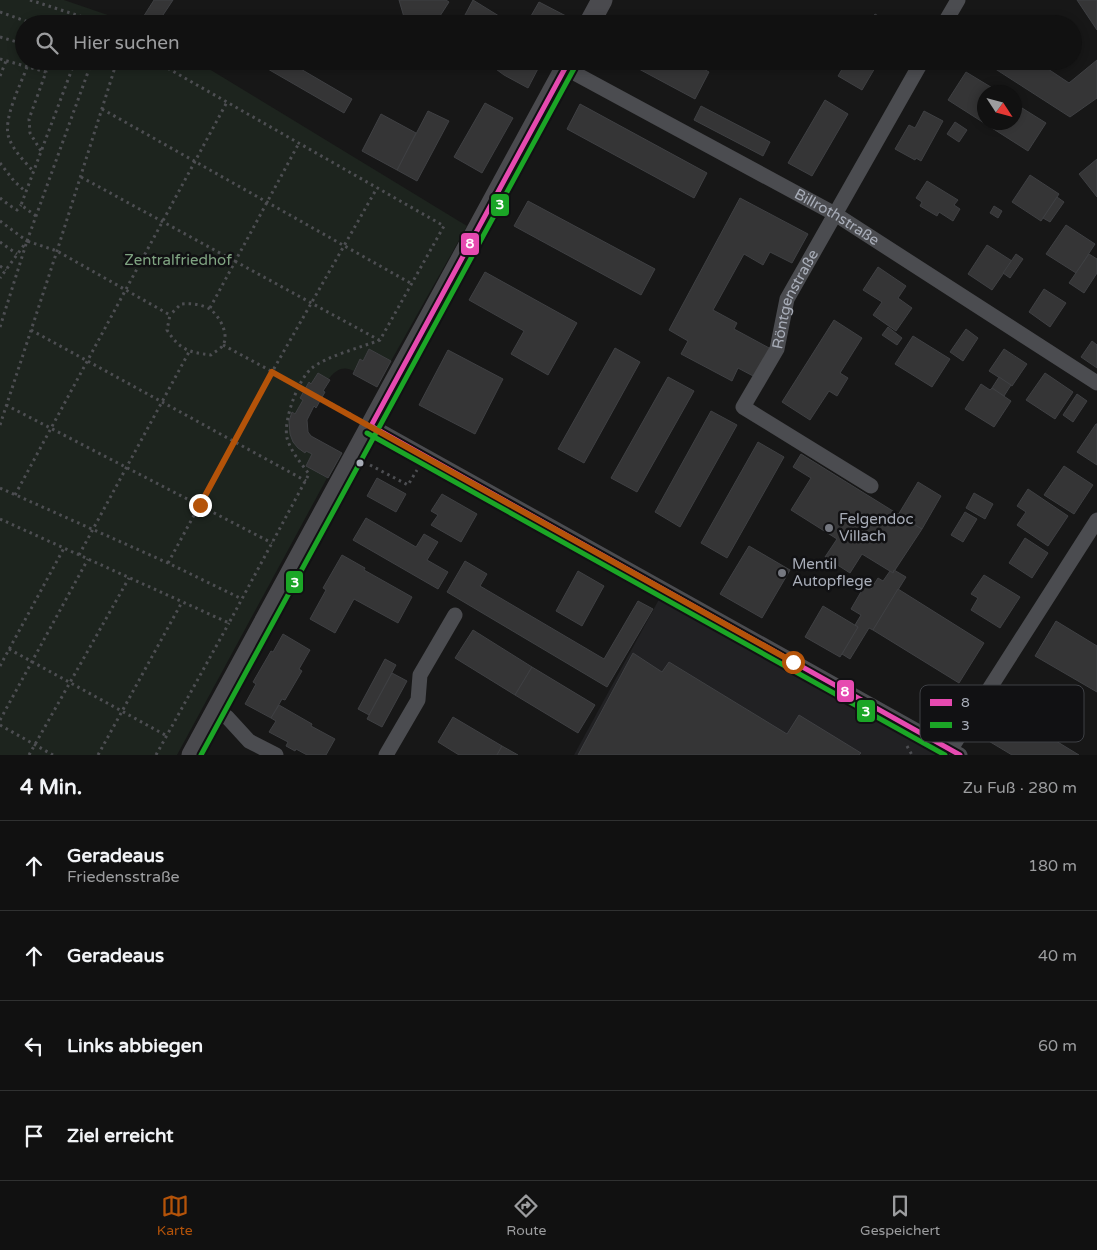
<!DOCTYPE html>
<html lang="de">
<meta charset="utf-8">
<style>
:root{--surface:#111;--page:#1e1f1f;--text:#f1f3f6;--muted:#9c9d9f;--line:#303131;--accent:#b45309}
body{margin:0;font-family:"Varela Round",sans-serif;background:var(--page);color:var(--text)}
.compass{position:absolute;left:977px;top:85px;width:45px;height:45px;border-radius:50%;background:var(--surface);box-shadow:0 2px 8px #0003;rotate:126deg}
.stop{position:absolute;width:15px;height:15px;margin:-11px;border:4px solid #b45309;border-radius:50%;background:#fff}
.stop.end{background:#b45309;border-color:#fff;box-shadow:0 1px 5px #0008}
.list{margin:0;padding:0;list-style:none}
h2{display:flex;justify-content:space-between;align-items:center;height:65px;margin:0;padding:0 20px;font-size:21px}
h2 small{font-size:16px;font-weight:400;color:var(--muted)}
.list li{display:grid;grid-template-columns:32px 1fr auto;gap:15px;align-items:center;box-sizing:border-box;height:90px;padding:0 20px;border-top:1px solid var(--line)}
.list b{display:block;font-size:19px;white-space:nowrap}
.list p{margin:0;font-size:16px;white-space:nowrap;color:var(--muted)}
.list em{font-size:16px;font-style:normal;color:var(--muted)}
.icon{flex:none;width:28px;height:28px;fill:none;stroke:currentColor;stroke-width:2;stroke-linecap:round;stroke-linejoin:round}
.map{position:relative;flex:none;width:1097px;height:755px;overflow:hidden}
.search{position:absolute;background:var(--surface);box-shadow:0 2px 8px #0003;left:15px;right:15px;top:15px;height:55px;display:flex;align-items:center;gap:12px;box-sizing:border-box;padding:0 18px;border-radius:28px;color:var(--muted);font-size:19px}
.sheet{height:425px;background:var(--surface)}
nav{display:flex;justify-content:space-around;align-items:center;box-sizing:border-box;height:70px;border-top:1px solid var(--line);background:var(--surface);font-size:14px;color:var(--muted)}
nav a{display:grid;justify-items:center;gap:2px}
nav .on{color:var(--accent)}
.map>svg:first-child{display:block}
</style>
<div class="map">
<svg width="1097" height="755" viewBox="0 0 1097 755">
<rect width="100%" height="100%" fill="#171717"/>
<path fill="#212123" d="M663 592 948 755H574Z"/>
<path fill="#1d241e" d="M0 0H64L134 24H24V61H196L467 226 391 361 369 349 363 361 360 360 354 371C343 365 335 370 328 380L318 373 311 384 309 383 300 397 303 400 295 414 292 412 289 422 306 451 312 454 306 466 327 478 177 755H0Z"/>
<g fill="#353536" stroke="#3f4043">
<path d="M154 0H173L159 21 164 24H142L140 22Z"/>
<path d="M399 0H446L449 2 440 16 442 24H406Z"/>
<path d="M473 0 507 21 511 16 527 23 539 2 566 16 562 24H481L465 15Z"/>
<path d="M1077 0H1097V30Z"/>
<path d="M875 14 892 24H869Z"/>
<path d="M465 15 481 24H461Z"/>
<path d="M1097 60V98L1070 117 983 61H1036L1069 83Z"/>
<path d="M254 61H287L352 99 344 113Z"/>
<path d="M485 61H542L528 88 504 75Z"/>
<path d="M624 61H689L709 72 695 99Z"/>
<path d="M847 61H879L862 90 838 76Z"/>
<path d="M966 72 999 92H984V122H1014V103L1046 123 1028 151 948 100Z"/>
<path d="M825 100 848 114 812 176 788 163Z"/>
<path d="M485 103 513 118 482 173 454 157Z"/>
<path d="M580 104 707 173 694 198 567 129Z"/>
<path d="M701 106 770 142 763 156 694 120Z"/>
<path d="M428 111 449 121 417 181 397 170Z"/>
<path d="M924 111 943 121 921 161 916 158 915 160 895 149 909 125 915 128Z"/>
<path d="M381 114 416 133 397 170 362 151Z"/>
<path d="M955 122 967 130 959 142 947 134Z"/>
<path d="M1097 159V197L1079 174Z"/>
<path d="M1030 175 1059 194 1041 221 1012 202Z"/>
<path d="M927 181 958 200 954 205 960 209 953 221 939 212 937 216 920 206 922 202 916 198Z"/>
<path d="M1057 197 1064 202 1050 222 1043 218Z"/>
<path d="M740 198 808 234 792 263 770 252 763 265 744 254 713 310 737 323 734 329 771 349 755 377 738 368 732 381 681 354 688 341 669 330Z"/>
<path d="M528 201 655 269 641 295 514 226Z"/>
<path d="M994 206 1002 211 998 218 990 213Z"/>
<path d="M1066 225 1095 244 1076 273 1046 254Z"/>
<path d="M987 245 1012 261 992 290 968 274Z"/>
<path d="M1016 254 1023 259 1010 278 1003 273Z"/>
<path d="M1089 254 1097 259V273L1084 293 1069 283Z"/>
<path d="M878 267 906 286 898 298 912 308 896 331 873 315 882 302 863 290Z"/>
<path d="M485 272 577 323 548 375 511 354 524 331 469 300Z"/>
<path d="M1044 289 1066 303 1050 327 1029 312Z"/>
<path d="M834 320 862 338 840 373 848 378 837 396 829 391 810 420 782 402Z"/>
<path d="M888 327 902 338 897 345 882 335Z"/>
<path d="M966 329 978 338 963 361 950 352Z"/>
<path d="M913 336 950 359 932 387 895 364Z"/>
<path d="M1092 341 1097 345V368L1081 357Z"/>
<path d="M615 348 640 362 584 463 558 449Z"/>
<path d="M369 349 391 361 377 387 353 374 360 359 363 361Z"/>
<path d="M1004 349 1027 364 1012 386 989 371Z"/>
<path d="M448 350 503 379 475 434 419 405Z"/>
<path d="M318 373 330 380 323 391 325 392 316 408 314 406 307 420 308 432 311 436 342 453 328 478 306 466 312 454 306 451 305 453 298 448 293 442 290 434 289 421 292 412 295 414 303 400 300 398 309 382 311 384Z"/>
<path d="M1045 373 1073 392 1055 419 1026 400Z"/>
<path d="M668 377 694 391 637 492 611 478Z"/>
<path d="M999 377 1011 385 1004 396 992 388Z"/>
<path d="M981 384 990 390 992 388 1011 401 994 427 965 409Z"/>
<path d="M1077 394 1087 401 1073 422 1063 415Z"/>
<path d="M711 411 737 425 680 527 655 512Z"/>
<path d="M1096 424H1097V465L1077 452Z"/>
<path d="M758 442 784 457 727 558 701 543Z"/>
<path d="M801 454 922 529 893 573 862 554 850 573 825 557 837 539 791 510 811 478 793 467Z"/>
<path d="M1064 466 1093 485 1074 514 1044 495Z"/>
<path d="M377 478 406 494 396 512 367 496Z"/>
<path d="M918 482 941 496 922 529 898 515Z"/>
<path d="M1028 489 1068 516 1048 546 1017 525 1026 512 1017 506Z"/>
<path d="M974 493 993 504 985 519 966 508Z"/>
<path d="M442 494 477 514 461 542 431 525 438 515 431 511Z"/>
<path d="M965 512 977 519 963 542 951 535Z"/>
<path d="M366 518 416 547 424 534 438 542 427 560 448 572 438 589 353 540Z"/>
<path d="M1025 538 1048 553 1032 578 1009 563Z"/>
<path d="M749 546 790 570 762 618 720 594Z"/>
<path d="M342 555 365 568 364 570 412 597 398 623 354 599 335 633 310 619 326 590 323 588Z"/>
<path d="M465 561 487 574 480 586 604 659 638 601 653 609 607 687 447 592Z"/>
<path d="M894 570 906 577 873 630 869 628 850 659 842 654 858 627 855 625 861 615 851 609 865 585 871 589 878 578 883 581 890 571 893 573Z"/>
<path d="M578 571 604 586 582 626 556 611Z"/>
<path d="M984 575 1020 597 1000 628 971 610 978 598 971 594Z"/>
<path d="M898 589 984 643 959 683 873 630Z"/>
<path d="M823 606 858 627 840 657 805 637Z"/>
<path d="M1056 621 1097 646V692L1035 656Z"/>
<path d="M473 630 532 667 515 695 455 658Z"/>
<path d="M283 634 310 650 299 669 302 671 285 700 282 699 271 718 245 704 256 684 253 682 271 651 273 652Z"/>
<path d="M633 653 662 672 669 662 787 734 799 715 861 753 859 755H578Z"/>
<path d="M385 659 396 665 369 715 358 709Z"/>
<path d="M532 667 595 705 578 733 515 695Z"/>
<path d="M392 673 407 681 382 727 367 719Z"/>
<path d="M279 705 312 724 311 726 335 739 326 755H307L296 749 295 751 286 746 288 742 269 732 276 721 271 718Z"/>
<path d="M1005 710 1079 755H1012L987 740Z"/>
<path d="M453 717 502 746 497 755H459L438 742Z"/>
<path d="M502 746 518 755H497Z"/>
</g>
<g fill="none" stroke-linecap="round" stroke-linejoin="round">
<g stroke="#4d4e52" stroke-width="3" stroke-dasharray="2.5 4" stroke-linecap="butt">
<path d="M30 0 89 19 88 24"/>
<path d="M0 12 34 24"/>
<path d="M89 19 96 24"/>
<path d="M0 37 24 44"/>
<path d="M0 59 46 72 29 119 30 133 41 151"/>
<path d="M27 67C21 84 2 120 9 138 13 150 25 162 34 172"/>
<path d="M0 76 6 61"/>
<path d="M102 109 412 284"/>
<path d="M0 163 14 181 26 192"/>
<path d="M81 177 379 340"/>
<path d="M0 198 9 205 17 210 21 205"/>
<path d="M36 216 21 205 75 61"/>
<path d="M0 221 27 241 0 278"/>
<path d="M27 241 92 61"/>
<path d="M0 242 17 254"/>
<path d="M0 266 6 270"/>
<path d="M210 308 299 143"/>
<path d="M0 327 27 241 57 251 170 315 167 330C180 350 188 352 211 355 214 352 221 349 223 345 230 334 218 313 208 308 199 304 190 303 181 304L170 315"/>
<path d="M31 330 306 481"/>
<path d="M223 345 354 416"/>
<path d="M6 405 272 543"/>
<path d="M0 425 57 251 117 61"/>
<path d="M370 465 408 485 417 470"/>
<path d="M0 488 168 563 242 599"/>
<path d="M15 495 227 102"/>
<path d="M0 519 229 623 309 474C301 463 291 452 287 438 283 421 298 379 312 368 327 356 362 347 380 340L444 226 155 61"/>
<path d="M79 555 189 352"/>
<path d="M168 563 272 372 377 188"/>
<path d="M9 649 167 736"/>
<path d="M0 666 64 548"/>
<path d="M0 720 88 559"/>
<path d="M0 725 53 755"/>
<path d="M907 746 912 755"/>
<path d="M29 755 129 578"/>
<path d="M98 755 182 602"/>
<path d="M156 755 229 623"/>
</g>
<g stroke="#4b4c50" stroke-width="15">
<path d="M944 24 958 0"/>
<path id="s1" d="M565 68 835 214 1097 383"/>
<path d="M371 426 960 755"/>
<path id="s2" d="M871 486 743 407 777 349 787 299 922 61"/>
<path d="M216 711 227 717 249 741 276 755"/>
<path d="M386 755 418 700 420 675 455 615"/>
<path d="M947 755 1097 520"/>
</g>
<g stroke="#4a4a4e" stroke-width="21">
<path d="M589 24 602 0"/>
<path d="M192 755 569 61"/>
</g>
<g stroke="#111113" stroke-width="9">
<g id="bus-1">
<path d="M371 426 960 755"/>
<path d="M371 426 569 61"/>
</g>
</g>
<g stroke="#111113" stroke-width="9">
<g id="bus-2">
<path d="M367 433 945 755"/>
<path d="M201 755 576 65"/>
</g>
</g>
<use href="#bus-1" stroke="#e64ab0" stroke-width="5"/>
<use href="#bus-2" stroke="#1ba626" stroke-width="5"/>
</g>
<g fill="none" stroke-linecap="round" stroke-linejoin="round">
<path stroke="#b45309" stroke-width="6" d="M200 505 272 372 793 662"/>
</g>
<circle fill="#a8adb8" stroke="#111113" stroke-width="2" cx="360" cy="463" r="4.5"/>
<g fill="#757880" stroke="#111113" stroke-width="2">
<circle cx="829" cy="528" r="5"/>
<circle cx="782" cy="573" r="5"/>
</g>
<g text-anchor="middle" stroke-width="5" stroke-linejoin="round" paint-order="stroke">
<g font-size="15" fill="#a8adb8" stroke="#111113">
<text dy="5" stroke="none"><textPath href="#s1" startOffset="310">Billrothstraße</textPath></text>
<text dy="5" stroke="none"><textPath href="#s2" startOffset="271">Röntgenstraße</textPath></text>
</g>
<g font-size="15" fill="#7fa381" stroke="#111113">
<text x="178" y="265">Zentralfriedhof</text>
</g>
<g font-size="15" fill="#a8adb8" stroke="#111113" text-anchor="start">
<text x="839" y="524">Felgendoc<tspan x="839" dy="17">Villach</tspan></text>
<text x="792" y="569">Mentil<tspan x="792" dy="17">Autopflege</tspan></text>
</g>
</g>
<rect x="920" y="685" width="164" height="57" rx="8" fill="#111113" stroke="#3e4045" stroke-width="1"/>
<rect x="930" y="699" width="22" height="7" fill="#e64ab0"/>
<rect x="930" y="722" width="22" height="6" fill="#1ba626"/>
<g font-size="14" fill="#a8adb8">
<text x="961" y="707">8</text>
<text x="961" y="730">3</text>
</g>
<g stroke="#111113" stroke-width="2">
<rect x="490" y="193" width="20" height="24" rx="5" fill="#1ba626"/>
<rect x="460" y="232" width="20" height="24" rx="5" fill="#e64ab0"/>
<rect x="285" y="570" width="19" height="24" rx="5" fill="#1ba626"/>
<rect x="836" y="679" width="19" height="24" rx="5" fill="#e64ab0"/>
<rect x="856" y="699" width="20" height="24" rx="5" fill="#1ba626"/>
</g>
<g font-size="14" text-anchor="middle" font-weight="bold" fill="#fff">
<text x="500" y="209">3</text>
<text x="470" y="248">8</text>
<text x="295" y="587">3</text>
<text x="845" y="696">8</text>
<text x="866" y="716">3</text>
</g>
</svg>
<svg class="compass" viewBox="-18 -18 36 36"><path d="M0-13l5 13h-10z" fill="#e53935"/><path d="M0 13l5-13h-10z" fill="#9c9d9f"/></svg>
<div class="stop" style="left:793px;top:662px"></div>
<div class="stop end" style="left:200px;top:505px"></div>
<div class="search"><svg class="icon" aria-label="search" viewBox="0 0 24 24"><circle cx="10" cy="10" r="6"/><path d="M15 15l6 6"/></svg>Hier suchen</div>
</div>
<section class="sheet">
<h2>4 Min.<small>Zu Fuß · 280 m</small></h2>
<ul class="list">
<li><svg class="icon" aria-label="ahead" viewBox="0 0 24 24"><path d="M12 20V5M6 11l6-6 6 6"/></svg><div><b>Geradeaus</b><p>Friedensstraße</p></div><em>180 m</em></li>
<li><svg class="icon" aria-label="ahead" viewBox="0 0 24 24"><path d="M12 20V5M6 11l6-6 6 6"/></svg><div><b>Geradeaus</b></div><em>40 m</em></li>
<li><svg class="icon" aria-label="left" viewBox="0 0 24 24"><path d="M17 20v-9H6M10 6l-5 5 5 5"/></svg><div><b>Links abbiegen</b></div><em>60 m</em></li>
<li><svg class="icon" aria-label="arrive" viewBox="0 0 24 24"><path d="M6 21V4h12l-3 4 3 4H6"/></svg><div><b>Ziel erreicht</b></div></li>
</ul>
</section>
<nav>
<a class="on"><svg class="icon" aria-label="map" viewBox="0 0 24 24"><path d="M3 6l6-2 6 2 6-2v14l-6 2-6-2-6 2zM9 4v14M15 6v14"/></svg>Karte</a>
<a><svg class="icon" aria-label="directions" viewBox="0 0 24 24"><path d="M12 3l9 9-9 9-9-9zM9 14v-3h6M13 9l2 2-2 2"/></svg>Route</a>
<a><svg class="icon" aria-label="saved" viewBox="0 0 24 24"><path d="M7 4h10v16l-5-4-5 4z"/></svg>Gespeichert</a>
</nav>
